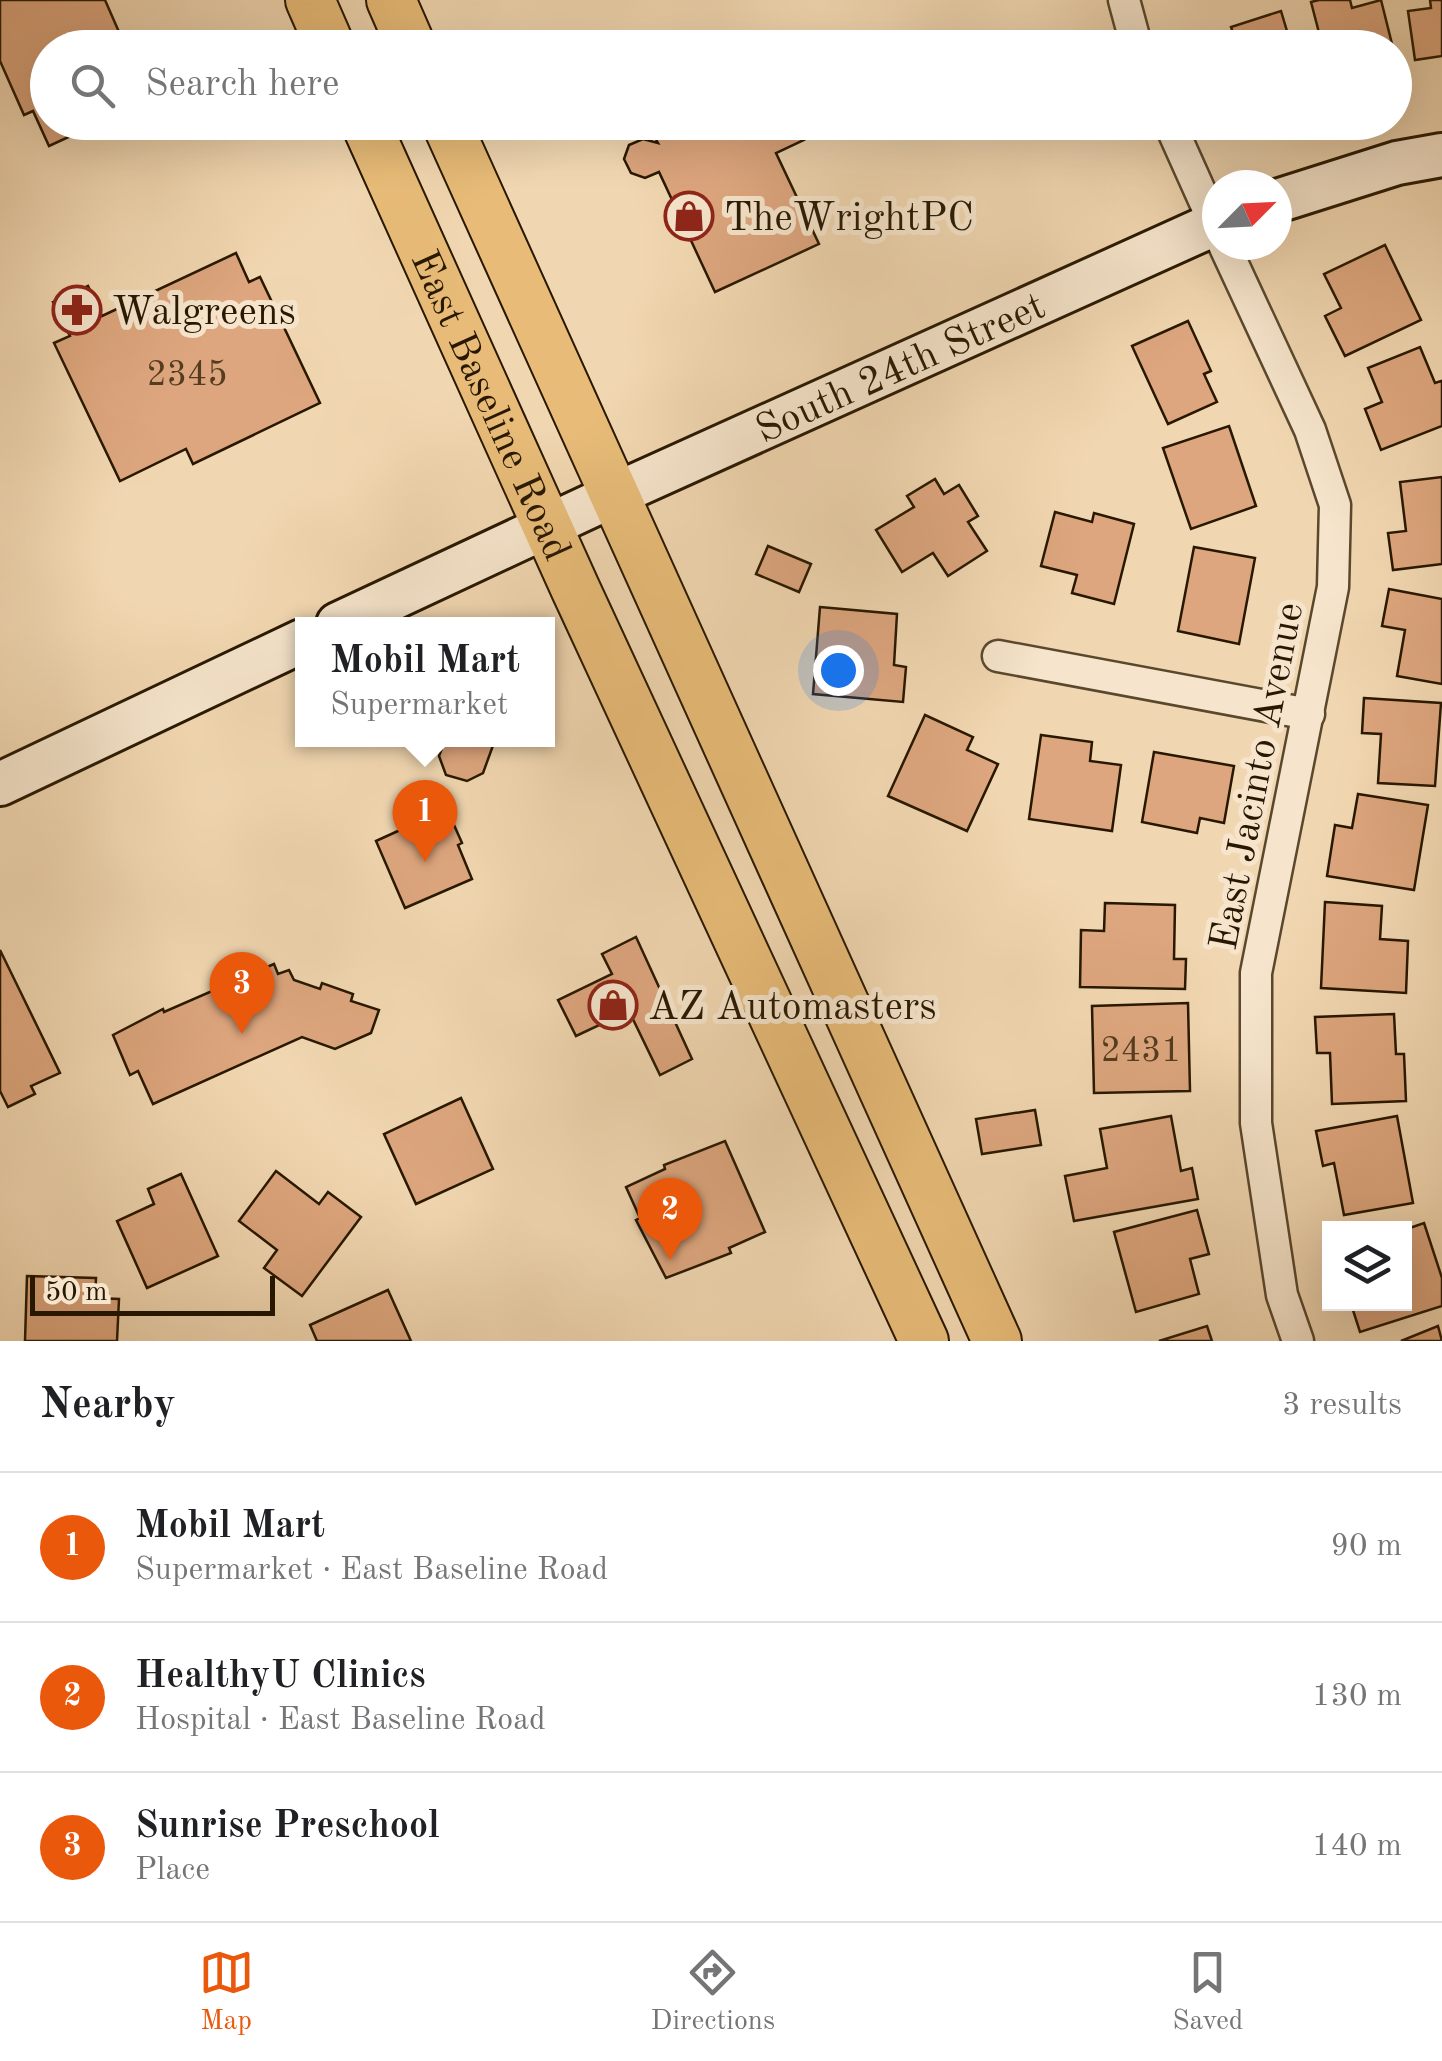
<!DOCTYPE html>
<meta charset="utf-8">
<style>
:root{--surface:#fff;--page:#f6f6f6;--text:#202124;--muted:#757577;--line:#e0e0e0;--accent:#ea580c}
body{margin:0;font-family:"Old Standard TT",serif;background:var(--page);color:var(--text)}
.controls{position:absolute;right:30px;bottom:30px;display:grid;overflow:hidden;border-radius:0px;box-shadow:0 10px 40px #0002}
.controls button{width:90px;height:90px;display:grid;place-items:center;padding:0;border:0;border-bottom:2px solid var(--line);background:var(--surface);color:var(--text);font:50px sans-serif}
.compass{position:absolute;left:1202px;top:170px;width:90px;height:90px;border-radius:50%;background:var(--surface);box-shadow:0 10px 40px #0002;rotate:66deg}
.scale{position:absolute;left:30px;bottom:25px;width:245px;box-sizing:border-box;padding-left:10px;border:5px solid #281801;border-top:0;font-size:28px;line-height:35px;white-space:nowrap;color:#281801;-webkit-text-stroke:8px #f6e5cc;paint-order:stroke}
.you{position:absolute;left:838px;top:670px;width:35px;height:35px;margin:-25px;border:8px solid #fff;border-radius:50%;background:#1a73e8;box-shadow:0 0 0 15px #1a73e833}
.badge{display:grid;place-items:center;width:65px;height:65px;border-radius:50%;background:var(--accent);color:#fff;font-size:32px;font-weight:700}
.pin{position:absolute;translate:-50% -82px;filter:drop-shadow(0 2px 5px #0008)}
.pin::after{content:'';position:absolute;top:52px;width:35px;height:30px;background:inherit;clip-path:polygon(0 0,100% 0,50% 100%)}
.popup{position:absolute;left:295px;top:617px;width:260px;height:130px;box-sizing:border-box;display:grid;place-content:center;border-radius:0px;background:var(--surface);filter:drop-shadow(0 2px 8px #0005);font-size:32px;white-space:nowrap;color:var(--muted)}
.popup b{font-size:38px;color:var(--text)}
.popup::after{content:'';position:absolute;left:50%;top:100%;margin-left:-20px;border:20px solid transparent;border-top-color:var(--surface)}
.list{margin:0;padding:0;list-style:none}
h2{display:flex;justify-content:space-between;align-items:center;height:130px;margin:0;padding:0 40px;font-size:42px}
h2 small{font-size:32px;font-weight:400;color:var(--muted)}
.list li{display:grid;grid-template-columns:65px 1fr auto;gap:30px;align-items:center;box-sizing:border-box;height:150px;padding:0 40px;border-top:2px solid var(--line)}
.list b{display:block;font-size:38px;white-space:nowrap}
.list p{margin:0;font-size:32px;white-space:nowrap;color:var(--muted)}
.list em{font-size:32px;font-style:normal;color:var(--muted)}
.icon{flex:none;width:55px;height:55px;fill:none;stroke:currentColor;stroke-width:2;stroke-linecap:round;stroke-linejoin:round}
.map{position:relative;flex:none;width:1442px;height:1341px;overflow:hidden}
.search{position:absolute;background:var(--surface);box-shadow:0 10px 40px #0002;left:30px;right:30px;top:30px;height:110px;display:flex;align-items:center;gap:25px;box-sizing:border-box;padding:0 35px;border-radius:55px;color:var(--muted);font-size:38px}
.sheet{height:580px;background:var(--surface)}
nav{display:flex;justify-content:space-around;align-items:center;box-sizing:border-box;height:140px;border-top:2px solid var(--line);background:var(--surface);font-size:28px;color:var(--muted)}
nav a{display:grid;justify-items:center;gap:5px}
nav .on{color:var(--accent)}
.map>svg:first-child{display:block}
</style>
<div class="map">
<svg width="1442" height="1341" viewBox="0 0 1442 1341">
<rect width="100%" height="100%" fill="#f1d7b1"/>
<filter id="stains"><feTurbulence type="fractalNoise" baseFrequency=".002" numOctaves="4"/><feColorMatrix values="0 0 0 0 .2 0 0 0 0 .09 0 0 0 0 .02 0 0 0 .5 -.17"/></filter>
<radialGradient id="worn" r=".72"><stop offset=".6" stop-color="#630" stop-opacity="0"/><stop offset="1" stop-color="#630" stop-opacity=".3"/></radialGradient>
<g fill="#dda67e" stroke="#281801" stroke-width="2.5">
<path d="M0 0H105L126 48H48V122H101L49 146 33 111 24 115 0 61Z"/>
<path d="M1319 0H1350L1352 8 1381 0 1393 48H1323L1311 2Z"/>
<path d="M1430 0H1442V56L1415 60 1408 11 1431 8Z"/>
<path d="M1281 11 1292 48H1221L1236 42 1231 27Z"/>
<path d="M679 122H795L804 140 776 153 819 244 715 292 659 172 645 178 631 173 624 159 629 145 643 139 658 143 653 134Z"/>
<path d="M1385 245 1421 320 1345 356 1325 316 1341 308 1324 274Z"/>
<path d="M236 253 249 282 260 277 320 403 193 464 186 449 120 481 54 343 70 336 53 302 88 286 102 316Z"/>
<path d="M1188 321 1211 371 1204 374 1217 402 1168 424 1132 346Z"/>
<path d="M1420 347 1435 383 1441 381 1442 383V426L1381 450 1365 409 1382 402 1368 368Z"/>
<path d="M1229 426 1256 506 1191 529 1163 448Z"/>
<path d="M1442 477V564L1393 570 1388 533 1406 531 1400 482Z"/>
<path d="M935 479 944 494 959 485 978 516 968 522 987 551 948 576 933 553 902 572 876 530 914 507 907 496Z"/>
<path d="M1055 512 1092 522 1094 513 1134 524 1114 604 1072 593 1077 575 1041 566Z"/>
<path d="M768 546 811 564 799 592 756 574Z"/>
<path d="M1194 547 1255 558 1239 644 1178 631Z"/>
<path d="M1389 589 1442 599V684L1397 676 1405 630 1382 626Z"/>
<path d="M820 607 897 614 894 665 906 667 903 702 813 694Z"/>
<path d="M1364 698 1441 703 1435 786 1378 783 1381 734 1362 733Z"/>
<path d="M925 715 973 737 967 750 998 764 967 831 888 796Z"/>
<path d="M1041 735 1092 742 1090 761 1121 765 1112 831 1029 819Z"/>
<path d="M445 740H495L483 773 467 781 446 775 439 756Z"/>
<path d="M1154 752 1234 766 1224 823 1200 818 1197 833 1142 822Z"/>
<path d="M1358 794 1428 805 1414 890 1327 876 1335 825 1352 828Z"/>
<path d="M427 812 454 825 462 843 458 845 472 879 405 908 376 841 409 826 407 821Z"/>
<path d="M1325 902 1382 906 1380 939 1408 941 1406 993 1321 988Z"/>
<path d="M1105 903 1175 905 1174 959H1186L1185 989 1080 987 1081 930 1104 931Z"/>
<path d="M636 937 692 1059 660 1075 629 1011 576 1036 558 1000 612 974 602 954Z"/>
<path d="M0 950 60 1073 31 1086 35 1094 8 1107 0 1091Z"/>
<path d="M274 964 278 974 289 970 294 980 320 989 322 983 353 994 351 1001 379 1010 371 1033 335 1049 302 1037 153 1104 138 1071 130 1075 113 1035 163 1009 164 1012Z"/>
<path d="M1188 1003 1190 1091 1094 1093 1092 1006Z"/>
<path d="M1394 1014 1396 1054H1404L1406 1101 1332 1104 1330 1053H1317L1315 1017Z"/>
<path d="M461 1098 493 1169 416 1204 384 1134Z"/>
<path d="M1035 1110 1041 1145 982 1154 976 1119Z"/>
<path d="M1171 1116 1181 1171 1192 1168 1198 1199 1074 1221 1065 1176 1107 1168 1100 1129Z"/>
<path d="M1397 1116 1413 1203 1344 1215 1334 1163 1323 1166 1316 1131Z"/>
<path d="M725 1141 765 1232 729 1248 731 1253 666 1278 636 1220 640 1218 626 1187 665 1169 664 1165Z"/>
<path d="M276 1171 319 1204 328 1192 361 1217 302 1296 264 1268 277 1250 239 1221Z"/>
<path d="M181 1174 218 1256 147 1288 117 1221 154 1204 148 1189Z"/>
<path d="M1197 1210 1209 1254 1190 1259 1199 1294 1136 1312 1114 1232Z"/>
<path d="M1424 1223 1442 1278V1306L1360 1332 1351 1304H1404V1230Z"/>
<path d="M27 1276 96 1278 95 1298 119 1299 117 1341H25Z"/>
<path d="M388 1290 411 1341H317L310 1325Z"/>
<path d="M1207 1326 1212 1341H1159Z"/>
<path d="M1438 1326 1442 1341H1401Z"/>
</g>
<g fill="none" stroke-linecap="round" stroke-linejoin="round">
<g stroke="#5a482d" stroke-width="35">
<g id="street">
<path d="M1124 0 1137 48"/>
<path d="M1169 122 1217 229"/>
<path d="M1224 245 1310 430 1335 505 1333 587 1256 973V1123L1282 1295 1298 1341"/>
<path d="M998 656 1309 714"/>
</g>
</g>
<g stroke="#281801" stroke-width="48">
<g id="secondary">
<path d="M1277 201 1397 163 1442 155"/>
<path id="s1" d="M338 624 614 495 1217 223"/>
<path d="M0 784 302 641"/>
</g>
</g>
<g stroke="#281801" stroke-width="52">
<g id="primary">
<path d="M310 0 331 48"/>
<path d="M391 0 412 48"/>
<path id="s2" d="M365 122 575 588 924 1341"/>
<path d="M446 122 997 1341"/>
</g>
</g>
<use href="#street" stroke="#f6e5cc" stroke-width="30"/>
<use href="#secondary" stroke="#f6e5cc" stroke-width="42"/>
<use href="#primary" stroke="#e8bc78" stroke-width="48"/>
</g>
<defs>
<g id="shop-ring" transform="scale(2.5)"><circle r="9.5" fill="#f6e5cc" stroke="#8f2418" stroke-width="1.5"/><path d="M-5-2.5h2.3a2.7 3.5 0 0 1 5.4 0H5L5.5 6h-11ZM-1.5-2.5h3a1.5 2.3 0 0 0-3 0Z" fill="#8f2418"/></g>
<g id="pharmacy-ring" transform="scale(2.5)"><circle r="9.5" fill="#f6e5cc" stroke="#8f2418" stroke-width="1.5"/><path d="M-2-6h4v4h4v4h-4v4h-4v-4h-4v-4h4Z" fill="#8f2418"/></g>
</defs>
<g fill-rule="evenodd">
<use href="#shop-ring" x="689" y="216"/>
<use href="#pharmacy-ring" x="77" y="310"/>
<use href="#shop-ring" x="613" y="1005"/>
</g>
<g text-anchor="middle" stroke-width="10" stroke-linejoin="round" paint-order="stroke">
<g font-size="35" fill="#553c20">
<text x="187" y="385">2345</text>
<text x="1141" y="1061">2431</text>
</g>
<g font-size="40" fill="#281801" stroke="#f6e5cc" text-anchor="start">
<text x="724" y="230">TheWrightPC</text>
<text x="112" y="324">Walgreens</text>
<text x="648" y="1019">AZ Automasters</text>
</g>
<g font-size="40" fill="#281801" stroke="#f6e5cc">
<text dy="14" stroke="none"><textPath href="#s1" startOffset="618">South 24th Street</textPath></text>
<text dy="14" stroke="none"><textPath href="#s2" startOffset="310">East Baseline Road</textPath></text>
<text transform="translate(1255 776) rotate(-79)" y="14">East Jacinto Avenue</text>
</g>
</g>
<rect width="100%" height="100%" filter="url(#stains)"/>
<rect width="100%" height="100%" fill="url(#worn)"/>
</svg>
<div class="controls">
<button><svg class="icon" aria-label="layers" viewBox="0 0 24 24"><path d="M12 4l9 5-9 5-9-5zM3 14l9 5 9-5"/></svg></button>
</div>
<svg class="compass" viewBox="-18 -18 36 36"><path d="M0-13l5 13h-10z" fill="#e53935"/><path d="M0 13l5-13h-10z" fill="#757577"/></svg>
<div class="scale">50 m</div>
<div class="you"></div>
<div class="pin badge" style="left:425px;top:862px">1</div>
<div class="popup"><b>Mobil Mart</b>Supermarket</div>
<div class="pin badge" style="left:670px;top:1260px">2</div>
<div class="pin badge" style="left:242px;top:1034px">3</div>
<div class="search"><svg class="icon" aria-label="search" viewBox="0 0 24 24"><circle cx="10" cy="10" r="6"/><path d="M15 15l6 6"/></svg>Search here</div>
</div>
<section class="sheet">
<h2>Nearby<small>3 results</small></h2>
<ul class="list">
<li><span class="badge">1</span><div><b>Mobil Mart</b><p>Supermarket · East Baseline Road</p></div><em>90 m</em></li>
<li><span class="badge">2</span><div><b>HealthyU Clinics</b><p>Hospital · East Baseline Road</p></div><em>130 m</em></li>
<li><span class="badge">3</span><div><b>Sunrise Preschool</b><p>Place</p></div><em>140 m</em></li>
</ul>
</section>
<nav>
<a class="on"><svg class="icon" aria-label="map" viewBox="0 0 24 24"><path d="M3 6l6-2 6 2 6-2v14l-6 2-6-2-6 2zM9 4v14M15 6v14"/></svg>Map</a>
<a><svg class="icon" aria-label="directions" viewBox="0 0 24 24"><path d="M12 3l9 9-9 9-9-9zM9 14v-3h6M13 9l2 2-2 2"/></svg>Directions</a>
<a><svg class="icon" aria-label="saved" viewBox="0 0 24 24"><path d="M7 4h10v16l-5-4-5 4z"/></svg>Saved</a>
</nav>
